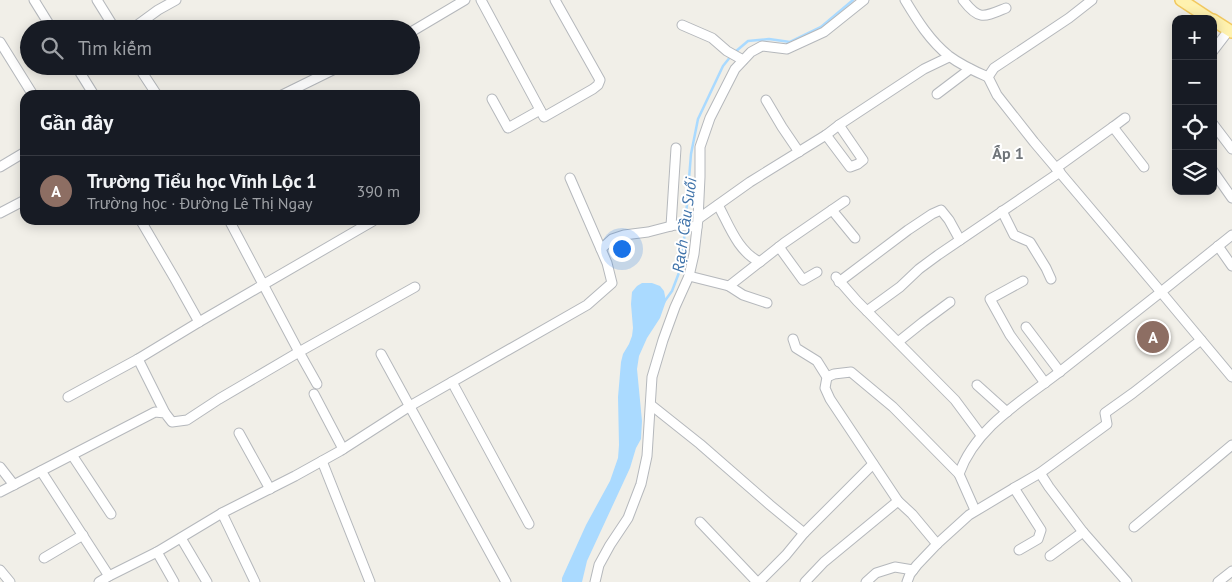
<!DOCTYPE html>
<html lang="vi">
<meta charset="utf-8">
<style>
:root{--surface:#171b24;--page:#242831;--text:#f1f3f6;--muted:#9ea1a6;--line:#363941;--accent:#ea4335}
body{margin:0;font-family:"PT Sans",sans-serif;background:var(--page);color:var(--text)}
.controls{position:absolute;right:15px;top:15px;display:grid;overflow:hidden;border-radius:10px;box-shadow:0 2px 12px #0003}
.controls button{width:45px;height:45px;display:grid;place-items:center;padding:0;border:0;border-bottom:1px solid var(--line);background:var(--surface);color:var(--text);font:25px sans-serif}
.you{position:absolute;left:621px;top:248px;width:18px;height:18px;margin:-12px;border:4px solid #fff;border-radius:50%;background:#1a73e8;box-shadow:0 0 0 8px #1a73e833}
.badge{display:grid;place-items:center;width:32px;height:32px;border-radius:50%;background:var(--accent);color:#fff;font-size:16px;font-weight:700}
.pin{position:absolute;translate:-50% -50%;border:2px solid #fff;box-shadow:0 1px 5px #0006}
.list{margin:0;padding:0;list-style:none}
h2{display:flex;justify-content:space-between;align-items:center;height:65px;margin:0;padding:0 20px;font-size:21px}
h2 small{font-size:16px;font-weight:400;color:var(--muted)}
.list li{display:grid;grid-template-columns:32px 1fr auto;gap:15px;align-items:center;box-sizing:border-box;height:70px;padding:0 20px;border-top:1px solid var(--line)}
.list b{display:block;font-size:19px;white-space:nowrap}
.list p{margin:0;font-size:16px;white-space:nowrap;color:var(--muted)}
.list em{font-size:16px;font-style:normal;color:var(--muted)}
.icon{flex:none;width:28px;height:28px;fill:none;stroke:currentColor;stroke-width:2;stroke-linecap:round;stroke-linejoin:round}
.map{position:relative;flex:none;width:1232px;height:582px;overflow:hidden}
.search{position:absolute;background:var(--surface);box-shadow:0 2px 12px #0003;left:20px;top:20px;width:400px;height:55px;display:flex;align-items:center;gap:12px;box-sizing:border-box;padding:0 18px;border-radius:28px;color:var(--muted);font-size:19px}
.panel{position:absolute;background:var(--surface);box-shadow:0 2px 12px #0003;left:20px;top:90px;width:400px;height:135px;border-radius:15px}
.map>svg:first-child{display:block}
</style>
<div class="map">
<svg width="1232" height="582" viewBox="0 0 1232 582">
<rect width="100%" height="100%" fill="#f1efe8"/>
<path fill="#aadaff" d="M642 283H652L660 286 664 291 666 301 660 318 647 338 639 356 637 369 642 421 641 439 636 448 630 468 587 561 582 582H562V578L586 525 610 481 618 458 619 445 618 397 621 362 623 354 629 344 632 336 633 328 631 304 632 292 637 286Z"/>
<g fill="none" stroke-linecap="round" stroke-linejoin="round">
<g stroke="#aadaff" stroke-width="2.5">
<path d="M735 52 748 41 769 39 790 42 821 27 853 0"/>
<path d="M664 302 672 291 680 270 684 240 691 154 698 119 723 66 731 56"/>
</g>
<g stroke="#b5b8bc" stroke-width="11">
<g id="minor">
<path d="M34 0 52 29"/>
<path d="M97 0 115 29"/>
<path d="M481 0 544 117 593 89 598 85 600 80 555 0"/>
<path d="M905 0C917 20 930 41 949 56 961 65 974 71 988 77"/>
<path d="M963 0C979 21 984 17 1006 8"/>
<path d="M682 25 712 38 727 51 743 60"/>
<path d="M132 29 158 10 176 0"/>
<path d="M411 32 465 0"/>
<path d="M0 42 33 95"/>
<path d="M1213 51 1229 30"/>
<path d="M76 66 94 95"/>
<path d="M138 66 157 95"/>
<path d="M937 94 970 69"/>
<path d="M282 95 341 66"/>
<path d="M492 99 508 128 540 110"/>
<path d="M766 100 782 127 799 152"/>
<path d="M1213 124 1232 149"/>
<path d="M1113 127 1125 118"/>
<path d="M826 135 850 167 858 164 863 160 839 125"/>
<path d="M0 167 25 152"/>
<path d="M1056 168 1113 127 1144 167"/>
<path d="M1213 171 1232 198"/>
<path d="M718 205C729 225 738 252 760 262"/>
<path d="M832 210 855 238"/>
<path d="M1002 211 1014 235 1030 242 1046 268 1051 279"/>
<path d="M0 213 25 200"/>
<path d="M698 219 750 182 826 135 839 125 924 69 949 57"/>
<path d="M141 221 175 279 199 322"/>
<path d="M671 226 676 148"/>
<path d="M1232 235 1161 292 1232 377"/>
<path d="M1218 246 1232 266"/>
<path d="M779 247 803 280 817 272"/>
<path d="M601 249 612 239 624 235 648 232 675 225 697 227"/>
<path d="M689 276 729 286 784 243 845 201"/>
<path d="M836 277 857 301 955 400 981 435"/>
<path d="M1023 281 990 299 1010 335 1045 383"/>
<path d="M839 282 908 230 932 214 941 210 949 220 960 240"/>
<path d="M729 286 743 295 767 303"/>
<path d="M867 311 900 287 919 269 938 255 1060 172"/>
<path d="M1026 327 1060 372"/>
<path d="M793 339 796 348 817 361 827 377 825 388 830 399 898 501 912 514 937 544"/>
<path d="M898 342 923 322 950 302"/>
<path d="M381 354 506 582"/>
<path d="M138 359 165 413"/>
<path d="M827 377 834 374 851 372 893 407 959 474"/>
<path d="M452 382 529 524"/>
<path d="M317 384 299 352 415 287"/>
<path d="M977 385 1007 412"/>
<path d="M314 394 343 449"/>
<path d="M68 397 138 359 199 322 373 221"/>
<path d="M651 405 700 444 770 505 804 533"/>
<path d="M239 433 270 489"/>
<path d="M72 455 111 514"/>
<path d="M322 461 370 582"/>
<path d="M0 467 14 485"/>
<path d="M41 471 109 576 157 552 222 513"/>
<path d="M1040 473 1049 487 1083 532 1127 582"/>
<path d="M0 492 155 412 165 413 172 422 187 420 219 399 299 352 229 220"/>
<path d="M975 510 959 474C976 426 1024 400 1062 370 1095 344 1128 318 1161 292L1034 142 997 95 988 77 994 68 1069 18 1092 0"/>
<path d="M700 522 757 582"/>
<path d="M1134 527 1232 445"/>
<path d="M181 538 207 582"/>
<path d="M1019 550 1038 539 1041 530 1014 488 1040 473 1107 424 1105 413 1133 393 1201 340"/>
<path d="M157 552 174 582"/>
<path d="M1050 556 1083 532"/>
<path d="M44 558 83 535"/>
<path d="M0 570 10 582"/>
<path d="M99 582 109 576"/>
<path d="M255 582 222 513 295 476 340 451 410 406 587 305 612 283 607 263 570 178"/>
<path d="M595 582 599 565 610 545 628 518 641 484 647 456 652 377 663 340 675 307 689 276 694 254 698 219 700 177V147L710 118 735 69 751 52 762 46 787 49 824 32 864 0"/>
<path d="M759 582 786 555 804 533 873 464"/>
<path d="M805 582 824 562 898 501"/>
<path d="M866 582 876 573 895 567 913 570"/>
<path d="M907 582 910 574 917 565 937 544 969 515 1014 488"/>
<path d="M1218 582 1232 571"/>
</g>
</g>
<g stroke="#f2c960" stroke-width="14">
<g id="major">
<path d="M1181 0 1210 19"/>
<path d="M1213 20 1232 32"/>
</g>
</g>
<use href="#minor" stroke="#fff" stroke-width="9"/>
<use href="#major" stroke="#fff2af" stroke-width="11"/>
</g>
<g text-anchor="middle" stroke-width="4" stroke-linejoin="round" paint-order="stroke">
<g font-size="16" font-weight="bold" fill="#70757a" stroke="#fff">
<text x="1008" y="159">Ấp 1</text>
</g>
<g font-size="16" font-style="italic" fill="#4174aa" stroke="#fff">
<text transform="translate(684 225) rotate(-82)" y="6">Rạch Cầu Suối</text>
</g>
</g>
</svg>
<div class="controls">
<button>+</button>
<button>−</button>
<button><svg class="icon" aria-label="locate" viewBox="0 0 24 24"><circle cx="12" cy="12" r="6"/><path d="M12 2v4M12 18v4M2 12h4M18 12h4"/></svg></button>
<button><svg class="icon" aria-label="layers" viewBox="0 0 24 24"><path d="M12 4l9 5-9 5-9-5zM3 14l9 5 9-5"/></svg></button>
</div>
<div class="you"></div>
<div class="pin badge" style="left:1153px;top:337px;background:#8d6e63">A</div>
<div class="search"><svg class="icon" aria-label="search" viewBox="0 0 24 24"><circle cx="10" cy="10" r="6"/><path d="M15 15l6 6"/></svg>Tìm kiếm</div>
<section class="panel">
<h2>Gần đây<small></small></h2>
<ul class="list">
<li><span class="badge" style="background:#8d6e63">A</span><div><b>Trường Tiểu học Vĩnh Lộc 1</b><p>Trường học · Đường Lê Thị Ngay</p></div><em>390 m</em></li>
</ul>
</section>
</div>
